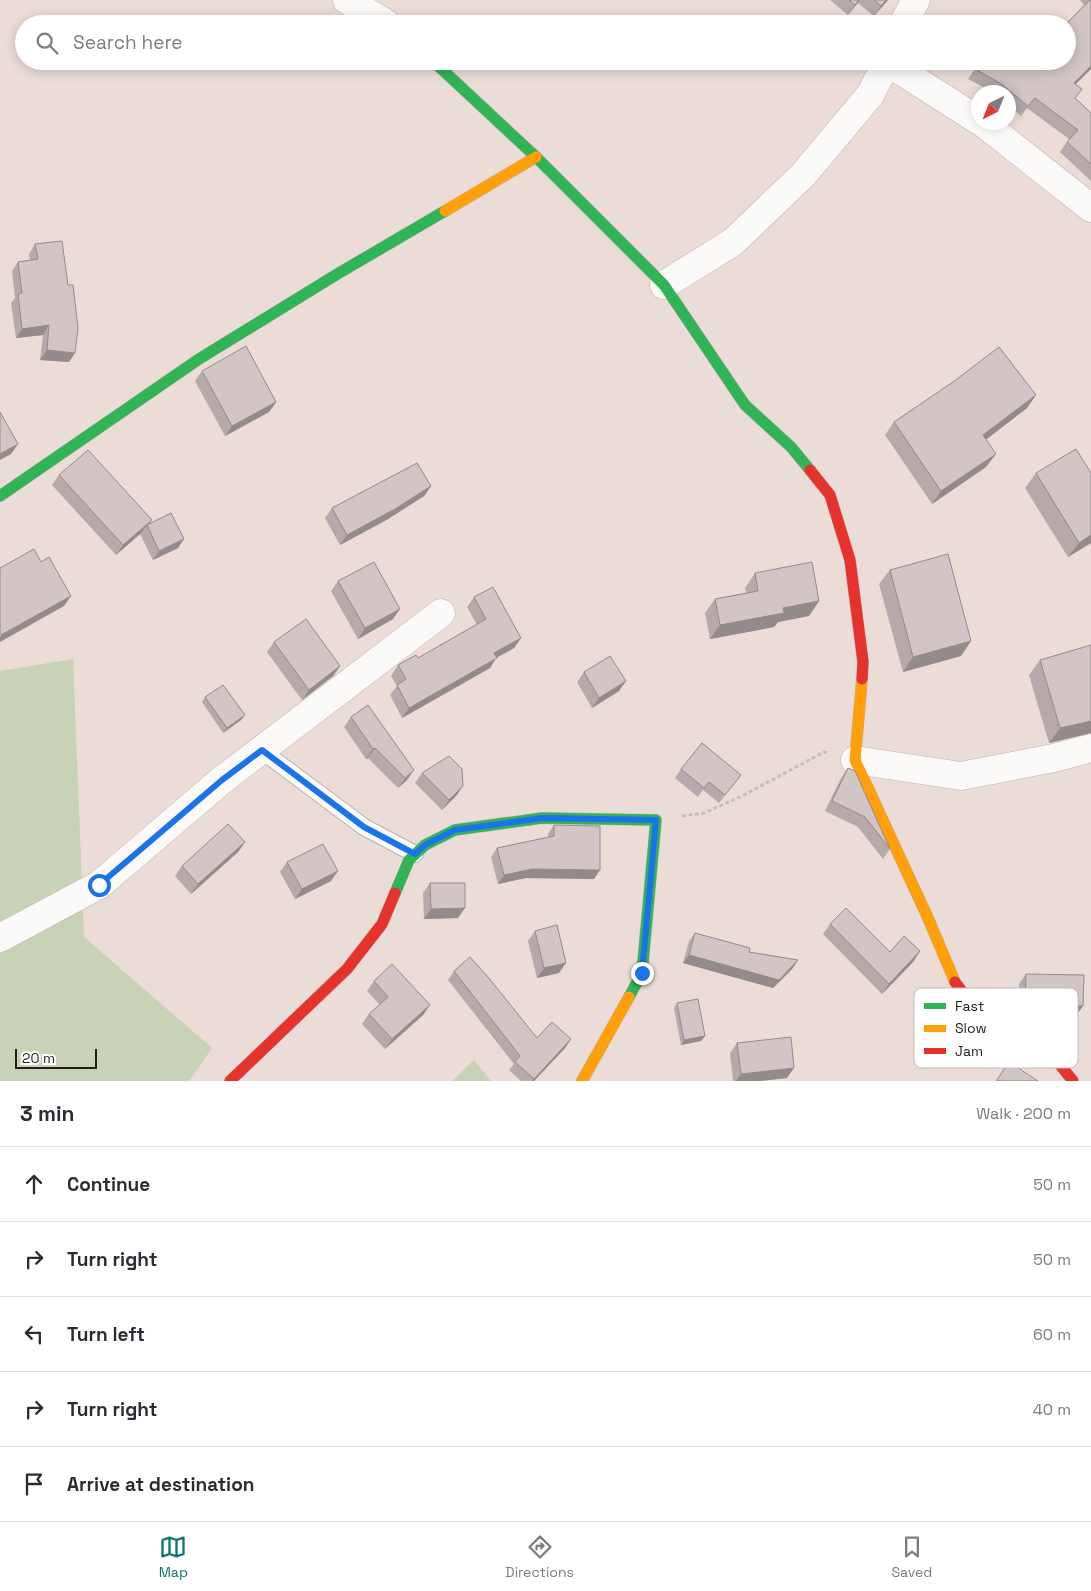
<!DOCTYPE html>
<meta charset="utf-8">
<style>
:root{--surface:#fff;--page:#f7f7f7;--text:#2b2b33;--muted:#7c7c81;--line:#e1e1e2;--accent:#0f766e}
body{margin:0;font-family:"Space Grotesk",sans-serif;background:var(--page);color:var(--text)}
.compass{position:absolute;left:971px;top:85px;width:45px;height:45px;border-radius:50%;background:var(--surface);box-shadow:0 2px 12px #0003;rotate:223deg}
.scale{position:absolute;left:15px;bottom:12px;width:82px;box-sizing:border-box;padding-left:5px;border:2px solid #251b18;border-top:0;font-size:14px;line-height:18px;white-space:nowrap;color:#251b18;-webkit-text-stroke:4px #fff;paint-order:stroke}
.stop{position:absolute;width:15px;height:15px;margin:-11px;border:4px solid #1a73e8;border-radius:50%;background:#fff}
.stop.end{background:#1a73e8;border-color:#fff;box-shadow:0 1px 5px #0008}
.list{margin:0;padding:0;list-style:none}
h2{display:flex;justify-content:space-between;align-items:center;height:65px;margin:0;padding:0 20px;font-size:21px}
h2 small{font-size:16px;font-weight:400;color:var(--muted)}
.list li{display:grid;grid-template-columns:32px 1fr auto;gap:15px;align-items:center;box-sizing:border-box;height:75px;padding:0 20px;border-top:1px solid var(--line)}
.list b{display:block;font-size:19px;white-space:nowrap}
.list em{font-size:16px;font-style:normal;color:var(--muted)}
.icon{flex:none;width:28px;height:28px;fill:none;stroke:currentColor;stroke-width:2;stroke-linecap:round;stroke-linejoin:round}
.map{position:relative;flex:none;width:1091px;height:1081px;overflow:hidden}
.search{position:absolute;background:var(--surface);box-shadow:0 2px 12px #0003;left:15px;right:15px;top:15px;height:55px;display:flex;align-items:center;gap:12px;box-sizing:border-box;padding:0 18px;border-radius:28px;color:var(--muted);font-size:19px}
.sheet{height:440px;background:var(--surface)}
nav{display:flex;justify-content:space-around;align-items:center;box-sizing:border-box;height:70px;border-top:1px solid var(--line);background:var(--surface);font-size:14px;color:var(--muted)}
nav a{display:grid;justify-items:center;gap:2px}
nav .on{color:var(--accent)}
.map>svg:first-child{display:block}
</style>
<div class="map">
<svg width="1091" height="1081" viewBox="0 0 1091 1081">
<rect width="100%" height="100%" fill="#ebdcd7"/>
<g fill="#c7d2b6">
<path d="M73 659 84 937 212 1048 189 1081H0V671Z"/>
<path d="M474 1060 491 1081H452Z"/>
</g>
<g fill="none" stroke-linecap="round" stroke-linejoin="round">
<g stroke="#bcb1ad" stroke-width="18">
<path id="lane" d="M261 750 364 827 415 854"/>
</g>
<g stroke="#bcb1ad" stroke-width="29">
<g id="street">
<path d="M347 0 387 24"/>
<path d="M903 24 916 0"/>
<path d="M887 62 978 120"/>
<path d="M982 122 1091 208"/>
<path d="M664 285 733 242 803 175 870 95 888 61"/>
<path d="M855 760 961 776 1054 758 1091 748"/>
<path d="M0 938 99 885 222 780 441 613"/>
</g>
</g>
<g stroke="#bcb1ad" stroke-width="12">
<g id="fast">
<path d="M433 61 536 157 664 285 745 405 791 447 810 470"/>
<path d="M0 496 199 359 339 273 445 211"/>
<path d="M395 893 409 860 425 845 455 830 542 818 656 820 642 973 629 997"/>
</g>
</g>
<g stroke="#bcb1ad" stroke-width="12">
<g id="slow">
<path d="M445 211 536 157"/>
<path d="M862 679 855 760 928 918 955 982"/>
<path d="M582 1081 629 997"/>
</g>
</g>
<g stroke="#bcb1ad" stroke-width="12">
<g id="jam">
<path d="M810 470 830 495 850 560 863 662 862 679"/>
<path d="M955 982 988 1026 1053 1056 1073 1081"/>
<path d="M230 1081 347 969 382 924 395 893"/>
</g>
</g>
<path stroke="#c3bfbd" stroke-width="3" stroke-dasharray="4 2.5" stroke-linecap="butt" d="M682 816 704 813 742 796 824 752 828 753"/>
<use href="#lane" stroke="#fcfaf9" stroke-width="16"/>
<use href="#street" stroke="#fcfaf9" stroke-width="28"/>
<use href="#fast" stroke="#30b455" stroke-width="11"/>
<use href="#slow" stroke="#ff9f0a" stroke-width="11"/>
<use href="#jam" stroke="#e5322d" stroke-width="11"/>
</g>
<g fill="#b5a9a9">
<path d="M830 0H888L874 16 858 3 848 15Z"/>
<path d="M1080 0H1091L1076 84V99L1091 113V181L1060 152 1069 139 1027 108 1021 116 1008 105V92H993L968 79 975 69 1026 65 1084 5Z"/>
<path d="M35 244 69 362 40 360 43 335 16 338 11 303 15 298 12 271 18 262 30 260 29 254Z"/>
<path d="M202 371 276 402 269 412 225 436 195 381Z"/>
<path d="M1036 395 1027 408 986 439V467L932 504 885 435 894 422Z"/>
<path d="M1036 473H1091V543L1068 557 1025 488Z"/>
<path d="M59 475 149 524 178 548 153 560 140 534 116 555 52 485Z"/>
<path d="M431 486 424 496 388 519 340 545 325 518 332 508Z"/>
<path d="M890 570 971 641 961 656 903 672 879 584Z"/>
<path d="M755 573 819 601 809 616 778 622 774 627 710 639 705 613 715 599 746 593 745 588Z"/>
<path d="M338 581 393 619 358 639 331 591Z"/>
<path d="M474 597 521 638 514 648 496 658 490 668 402 718 390 695 397 686 391 676 398 665 418 658 477 625 467 607Z"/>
<path d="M274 642 340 666 333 676 302 700 267 652Z"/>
<path d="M1040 660 1091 733 1049 743 1029 675Z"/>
<path d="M584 672 619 691 592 708 577 682Z"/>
<path d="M205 697 245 715 241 720 223 733 202 702Z"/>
<path d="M351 717 407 780 398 788 368 758 366 759 344 727Z"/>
<path d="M848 768 890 849 883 859 858 827 825 811 841 778Z"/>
<path d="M681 769 741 775 719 803 703 790 698 797 675 778Z"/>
<path d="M422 773 463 786 456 796 442 810 415 783Z"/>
<path d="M554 825 594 879 526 878 498 884 491 857 497 848 548 837V834Z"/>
<path d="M245 842 238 852 191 894 175 876 182 866Z"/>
<path d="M287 862 331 881 295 899 280 872Z"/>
<path d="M430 883 458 918 424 919 423 893Z"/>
<path d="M830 924 890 952 920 951 913 962 882 994 823 934Z"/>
<path d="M535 931 559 973 537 978 528 941Z"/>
<path d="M695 933 749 952 798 960 792 969 773 988 683 963 689 941Z"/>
<path d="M454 971 537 1038 571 1039 565 1048 534 1081H521L509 1070 514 1064 448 980Z"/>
<path d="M1026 974 1076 1016 1018 1014 1019 984Z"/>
<path d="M374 981 430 1005 423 1015 385 1049 362 1024 369 1014 380 1005 367 991Z"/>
<path d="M677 1003 705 1036 701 1041 681 1045 674 1008Z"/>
<path d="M737 1043 787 1078 760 1081H733L730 1053Z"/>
</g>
<g fill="#938a8a">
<path d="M859 0H860L848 15 855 5Z"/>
<path d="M886 0H888L874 16 881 6Z"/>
<path d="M1091 66V69L1067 93 1074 83Z"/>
<path d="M49 325 43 335 16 338 22 329Z"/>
<path d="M47 350 75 353 69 362 40 360Z"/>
<path d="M1036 395 1027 408 974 449 983 435Z"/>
<path d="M276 402 269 412 225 436 232 426Z"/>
<path d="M18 444 11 454 0 460V454Z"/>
<path d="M996 454 986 467 932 504 941 491Z"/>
<path d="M431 486 424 496 388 519 340 545 347 535Z"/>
<path d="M152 520 147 527V525L140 534 116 555 123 545Z"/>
<path d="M1091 535V543L1068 557 1079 543Z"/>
<path d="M184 539 178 548 153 560 159 551Z"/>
<path d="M71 596 64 606 0 642V637L1 635Z"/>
<path d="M819 601 809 616 778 622 774 627 710 639 720 625 783 608Z"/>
<path d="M400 609 393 619 358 639 365 628Z"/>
<path d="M521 638 514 648 496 658 490 668 402 718 409 708 494 653Z"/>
<path d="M971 641 961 656 903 672 913 657Z"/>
<path d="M340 666 333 676 302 700 309 690Z"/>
<path d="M626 681 619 691 592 708 599 698Z"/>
<path d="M245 715 241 720 223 733 227 728Z"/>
<path d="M1091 721V733L1049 743 1060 728Z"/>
<path d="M375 748 368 758 366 759 373 749Z"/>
<path d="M414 770 407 780 398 788 405 778Z"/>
<path d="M463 786 456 796 442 810 449 800Z"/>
<path d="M245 842 238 852 191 894 198 884Z"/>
<path d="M532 869 600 870 594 879 526 878 498 884 504 875Z"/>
<path d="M338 871 331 881 295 899 302 889Z"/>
<path d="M465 908 458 918 424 919 431 909Z"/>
<path d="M920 951 913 962 882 994 889 984Z"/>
<path d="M689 955 798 960 792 969 773 988 683 963Z"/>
<path d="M566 963 559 973 537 978 544 968Z"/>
<path d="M1025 1004 1083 1006 1076 1016 1018 1014Z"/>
<path d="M430 1005 423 1015 385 1049 392 1039Z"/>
<path d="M705 1036 701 1041 681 1045 684 1040Z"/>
<path d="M571 1039 565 1048 534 1081H532Z"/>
<path d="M794 1068 787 1078 760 1081H736L741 1074Z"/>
</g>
<g fill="#d2c5c5" stroke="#938a8a">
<path d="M849 0H859L855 5Z"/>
<path d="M874 0H886L881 6Z"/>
<path d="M1090 0H1091V66L1074 83 1082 89 1075 98 1091 113V164L1067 142 1078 130 1035 98 1028 106 1000 83 975 69 985 61H1018L1026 65 1030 61H1067V24H1066Z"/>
<path d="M62 241 68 285H73L78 328 75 353 47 350 49 325 22 329 18 294 22 293 18 262 38 259 35 244Z"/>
<path d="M246 346 276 402 232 426 202 371Z"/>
<path d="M999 347 1036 395 983 435 996 454 941 491 894 422 953 382Z"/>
<path d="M0 412 18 444 0 454Z"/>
<path d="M1076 449 1091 473V535L1079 543 1036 473Z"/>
<path d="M88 450 152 520 123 545 59 475Z"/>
<path d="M417 463 431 486 395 509 347 535 332 508Z"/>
<path d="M171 513 184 539 159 551 147 525Z"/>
<path d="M34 549 41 562 49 557 71 596 1 635 0 633V568Z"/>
<path d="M948 554 971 641 913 657 890 570Z"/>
<path d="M374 562 400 609 365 628 338 581Z"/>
<path d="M812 562 819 601 783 608 784 613 720 625 715 599 758 591 755 573Z"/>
<path d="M493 587 521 638 494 653 497 658 409 708 397 685 406 679 398 665 416 655 418 658 486 619 474 597Z"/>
<path d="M306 619 340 666 309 690 274 642Z"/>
<path d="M1091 645V721L1060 728 1040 660Z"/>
<path d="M610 656 626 681 599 698 584 672Z"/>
<path d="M223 685 245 715 227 728 205 697Z"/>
<path d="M368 705 414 770 405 778 375 748 373 749 351 717Z"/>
<path d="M702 743 741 775 725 795 709 782 704 788 681 769Z"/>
<path d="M449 756 462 769 463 786 449 800 422 773Z"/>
<path d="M848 768 855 771 890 849 865 817 832 801Z"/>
<path d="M228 824 245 842 198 884 182 866Z"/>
<path d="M554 825 600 826V870L532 869 504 875 497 848 554 836Z"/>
<path d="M323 844 338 871 302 889 287 862Z"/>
<path d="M430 883H465V908L431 909Z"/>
<path d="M846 908 890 952 904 936 920 951 889 984 830 924Z"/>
<path d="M557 925 566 963 544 968 535 931Z"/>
<path d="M695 933 750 948 749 952 798 960 779 980 689 955Z"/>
<path d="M470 957 488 977 537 1038 552 1022 571 1039 534 1079 515 1062 520 1056 454 971Z"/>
<path d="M392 964 430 1005 392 1039 369 1014 388 997 374 981Z"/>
<path d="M1026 974 1084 975 1083 1006 1025 1004Z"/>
<path d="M698 999 705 1036 684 1040 677 1003Z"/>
<path d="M791 1037 794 1068 741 1074 737 1043Z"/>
<path d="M1009 1062 1038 1081H996Z"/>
</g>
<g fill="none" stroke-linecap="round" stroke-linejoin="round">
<path stroke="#1a73e8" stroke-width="6" d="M99 885 222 780 262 750 364 827 415 854 425 845 455 830 542 818 656 820 642 973"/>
</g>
<rect x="914" y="988" width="164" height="80" rx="8" fill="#fff" stroke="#bebbba" stroke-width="1"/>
<rect x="924" y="1003" width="22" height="6" fill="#30b455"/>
<rect x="924" y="1025" width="22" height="7" fill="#ff9f0a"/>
<rect x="924" y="1048" width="22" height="6" fill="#e5322d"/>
<g font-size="14" fill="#251b18">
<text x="955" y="1011">Fast</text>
<text x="955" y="1033">Slow</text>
<text x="955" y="1056">Jam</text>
</g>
</svg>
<svg class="compass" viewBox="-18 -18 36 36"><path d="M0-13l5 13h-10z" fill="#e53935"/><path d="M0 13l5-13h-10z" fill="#7c7c81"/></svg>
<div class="scale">20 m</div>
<div class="stop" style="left:99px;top:885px"></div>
<div class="stop end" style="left:642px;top:973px"></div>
<div class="search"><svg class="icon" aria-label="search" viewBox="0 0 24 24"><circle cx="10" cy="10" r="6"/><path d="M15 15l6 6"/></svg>Search here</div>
</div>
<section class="sheet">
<h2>3 min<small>Walk · 200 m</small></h2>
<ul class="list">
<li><svg class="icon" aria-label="ahead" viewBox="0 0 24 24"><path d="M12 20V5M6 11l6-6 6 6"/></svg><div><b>Continue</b></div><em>50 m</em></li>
<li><svg class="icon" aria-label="right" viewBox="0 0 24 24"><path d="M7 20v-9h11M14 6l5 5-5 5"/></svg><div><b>Turn right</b></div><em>50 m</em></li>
<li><svg class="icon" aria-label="left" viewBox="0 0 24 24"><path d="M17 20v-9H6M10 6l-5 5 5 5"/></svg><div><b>Turn left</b></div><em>60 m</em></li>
<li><svg class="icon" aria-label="right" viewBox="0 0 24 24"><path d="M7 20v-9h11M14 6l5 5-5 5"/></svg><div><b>Turn right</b></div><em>40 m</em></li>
<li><svg class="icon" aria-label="arrive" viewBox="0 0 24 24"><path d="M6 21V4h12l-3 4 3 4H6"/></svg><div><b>Arrive at destination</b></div></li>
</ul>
</section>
<nav>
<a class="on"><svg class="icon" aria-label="map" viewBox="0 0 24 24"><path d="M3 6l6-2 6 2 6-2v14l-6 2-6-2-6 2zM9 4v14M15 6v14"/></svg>Map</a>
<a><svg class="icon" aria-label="directions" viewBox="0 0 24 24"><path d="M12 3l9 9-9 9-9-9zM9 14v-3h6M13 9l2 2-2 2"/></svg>Directions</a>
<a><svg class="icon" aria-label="saved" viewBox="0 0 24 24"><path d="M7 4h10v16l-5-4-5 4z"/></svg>Saved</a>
</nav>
